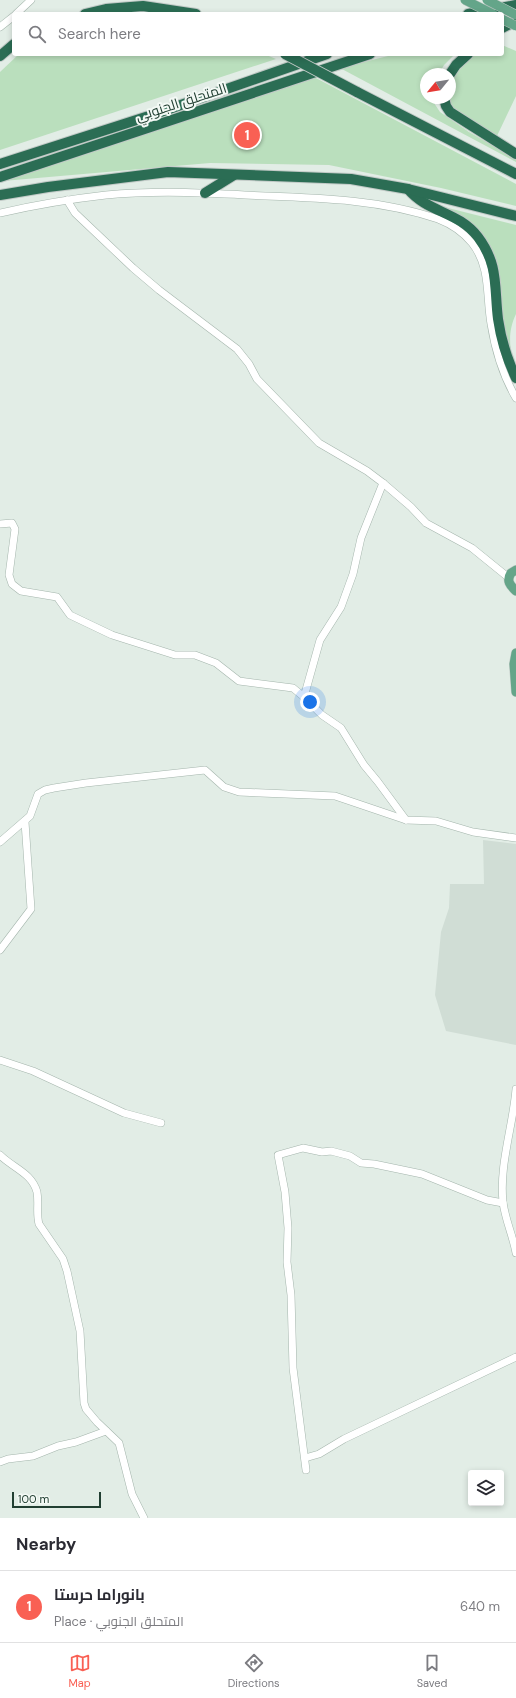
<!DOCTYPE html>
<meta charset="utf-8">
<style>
:root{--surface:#fff;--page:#f7f7f7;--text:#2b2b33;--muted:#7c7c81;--line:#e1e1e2;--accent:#f96054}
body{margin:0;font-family:"DM Sans",Cairo,sans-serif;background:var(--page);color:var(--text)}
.controls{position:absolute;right:12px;bottom:12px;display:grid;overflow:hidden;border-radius:4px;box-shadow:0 2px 6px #0003}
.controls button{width:36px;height:36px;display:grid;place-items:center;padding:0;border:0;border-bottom:1px solid var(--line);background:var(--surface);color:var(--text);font:20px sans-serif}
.compass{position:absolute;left:420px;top:68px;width:36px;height:36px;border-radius:50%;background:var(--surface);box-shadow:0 2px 6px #0003;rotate:240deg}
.scale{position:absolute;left:12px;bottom:10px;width:89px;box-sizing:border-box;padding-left:4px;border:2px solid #213f32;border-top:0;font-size:11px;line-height:14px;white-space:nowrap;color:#213f32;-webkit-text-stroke:3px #f3f9f5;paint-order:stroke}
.you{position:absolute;left:310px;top:702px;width:14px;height:14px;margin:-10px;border:3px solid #fff;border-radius:50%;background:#1a73e8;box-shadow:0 0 0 6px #1a73e833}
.badge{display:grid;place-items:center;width:26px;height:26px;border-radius:50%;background:var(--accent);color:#fff;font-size:13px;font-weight:700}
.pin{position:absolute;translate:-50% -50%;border:2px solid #fff;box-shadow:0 1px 4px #0006}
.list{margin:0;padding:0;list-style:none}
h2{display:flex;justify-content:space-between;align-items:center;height:52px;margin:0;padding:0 16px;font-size:17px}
h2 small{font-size:13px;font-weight:400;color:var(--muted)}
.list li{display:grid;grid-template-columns:26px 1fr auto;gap:12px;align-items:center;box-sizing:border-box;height:72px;padding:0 16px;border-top:1px solid var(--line)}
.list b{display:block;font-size:15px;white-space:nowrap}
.list p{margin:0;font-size:13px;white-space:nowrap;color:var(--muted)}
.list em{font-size:13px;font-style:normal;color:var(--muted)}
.icon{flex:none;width:22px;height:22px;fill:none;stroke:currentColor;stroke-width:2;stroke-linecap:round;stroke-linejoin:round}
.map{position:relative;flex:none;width:516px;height:1518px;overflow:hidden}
.search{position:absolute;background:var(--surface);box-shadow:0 2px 6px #0003;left:12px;right:12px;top:12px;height:44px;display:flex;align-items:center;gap:10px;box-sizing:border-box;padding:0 14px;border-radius:4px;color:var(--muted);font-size:15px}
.sheet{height:124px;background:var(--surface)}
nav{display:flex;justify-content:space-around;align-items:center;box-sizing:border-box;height:56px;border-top:1px solid var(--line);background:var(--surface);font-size:11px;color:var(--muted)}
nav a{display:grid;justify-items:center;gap:2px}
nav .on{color:var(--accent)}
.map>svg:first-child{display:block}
</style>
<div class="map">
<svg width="516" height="1518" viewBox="0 0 516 1518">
<rect width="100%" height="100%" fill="#e2ede6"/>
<path fill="#d0ddd5" d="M483 840 516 844V1045L446 1031 435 995 441 932 449 908 450 884H484Z"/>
<g fill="#badfbd">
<path d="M502 45 516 51V96L496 138 449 107 444 98H450V76L472 54H502Z"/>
<path d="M19 54H264L276 59 0 150V72Z"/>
<path d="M396 54H455L444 65 439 74H426V98H434V103L440 112 469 132 516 159V162L340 68Z"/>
<path d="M314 77 516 184V206L441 188 329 165 210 163 3 181Z"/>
<path d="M444 207 516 225V314C509 329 509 341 512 357L507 359 496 274 477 231 458 214Z"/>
</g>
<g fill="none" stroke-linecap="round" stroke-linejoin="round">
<g stroke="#a4b5ac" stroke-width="8">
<g id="minor">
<path d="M16 14 31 0"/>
<path d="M0 27 14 16"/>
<path d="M67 200 75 213 133 268 159 290 237 349 249 364 257 379 319 443 367 471 383 483 411 507 426 523 472 548 509 578"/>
<path d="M0 213C35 205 70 199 106 195 159 190 212 193 265 196 323 198 383 200 438 219 451 224 463 232 472 243 491 267 486 296 491 324 495 349 503 376 516 398"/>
<path d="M0 524 12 523 15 529 9 575 12 584 21 591 57 597 70 615 112 635 175 655H195L216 663 239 681 293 688 304 697 322 715 341 728 364 765 378 782 406 820"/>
<path d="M304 697 320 640 341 607 353 574 361 538 383 483"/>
<path d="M0 842 30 816 38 794 45 790 54 788 86 783 205 770 224 787 239 792 335 796 406 820 436 821 473 832 516 838"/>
<path d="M0 950 31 909 25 822"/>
<path d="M0 1060 33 1071 124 1113 161 1123"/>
<path d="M516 1089C513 1126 499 1165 503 1202 505 1219 513 1236 516 1253"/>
<path d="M0 1155C13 1168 32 1173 37 1192 39 1203 36 1213 39 1224L63 1259 67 1271 80 1331 84 1403 86 1409 97 1422 119 1443 132 1494 144 1518"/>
<path d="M305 1458 319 1454 344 1439 516 1357"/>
<path d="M0 1462 8 1459 33 1456 58 1446 76 1442 106 1431"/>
<path d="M306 1470 293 1368 291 1295 287 1262 288 1228 285 1192 278 1155 303 1148 322 1152 331 1151 350 1156 361 1163 374 1164 422 1174 487 1200 503 1203"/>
</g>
</g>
<g stroke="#c1c9c6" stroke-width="10">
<g id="major">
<path d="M516 570 511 573C506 581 510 585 516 591"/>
<path d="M516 653 514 664 516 692"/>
</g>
</g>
<g stroke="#c1c9c6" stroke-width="12">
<g id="highway">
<path d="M85 14 106 9 143 6 196 14"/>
<path d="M468 14 516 5"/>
<path d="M502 28 516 21"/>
<path d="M0 56 14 44"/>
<path d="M450 74 456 65 468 54"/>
<path d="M357 92 516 174"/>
<path d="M444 98 446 106 450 112 516 154"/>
<path d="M0 164 152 115 327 54"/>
<path d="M0 177 370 54"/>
<path d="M408 189C428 213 458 211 478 237 499 265 494 287 498 319 501 340 507 359 516 378"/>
<path d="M205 193 234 175"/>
<path d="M0 195 48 187 168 172 351 179 408 189 516 216"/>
</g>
</g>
<use href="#minor" stroke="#fff" stroke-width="7"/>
<use href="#major" stroke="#64a589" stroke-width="9"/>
<use href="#highway" stroke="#2b6d54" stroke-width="10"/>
<g stroke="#c1c9c6" stroke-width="10" stroke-linecap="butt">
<g id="major-bridge">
<path d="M465 0 493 14"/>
<path d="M487 0 516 15"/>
<path d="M502 19 516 26"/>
</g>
</g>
<g stroke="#c1c9c6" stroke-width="12" stroke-linecap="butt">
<path id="highway-bridge" d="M285 54 357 92"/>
</g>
<use href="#major-bridge" stroke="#64a589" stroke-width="9"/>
<use href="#highway-bridge" stroke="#2b6d54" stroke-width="10"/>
</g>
<g text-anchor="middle" stroke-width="4" stroke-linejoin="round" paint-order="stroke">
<g font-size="14" fill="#213f32" stroke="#f3f9f5">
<text transform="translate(181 102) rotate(-18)" y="5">المتحلق الجنوبي</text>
</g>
</g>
</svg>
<div class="controls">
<button><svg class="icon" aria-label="layers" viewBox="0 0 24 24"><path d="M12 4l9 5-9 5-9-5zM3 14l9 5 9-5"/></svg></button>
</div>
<svg class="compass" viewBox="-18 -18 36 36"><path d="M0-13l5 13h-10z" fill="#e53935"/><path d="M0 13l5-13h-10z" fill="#7c7c81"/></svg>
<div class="scale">100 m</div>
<div class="you"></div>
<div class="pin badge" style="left:247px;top:135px">1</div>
<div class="search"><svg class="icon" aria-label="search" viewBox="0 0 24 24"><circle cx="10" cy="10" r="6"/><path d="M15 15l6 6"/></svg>Search here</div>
</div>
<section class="sheet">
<h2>Nearby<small></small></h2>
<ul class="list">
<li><span class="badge">1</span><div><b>بانوراما حرستا</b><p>Place · المتحلق الجنوبي</p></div><em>640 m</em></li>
</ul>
</section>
<nav>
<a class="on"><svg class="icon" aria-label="map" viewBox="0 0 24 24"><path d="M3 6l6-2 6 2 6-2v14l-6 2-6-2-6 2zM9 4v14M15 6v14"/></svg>Map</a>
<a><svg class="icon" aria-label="directions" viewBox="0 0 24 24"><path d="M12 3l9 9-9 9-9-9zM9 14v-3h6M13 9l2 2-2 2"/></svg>Directions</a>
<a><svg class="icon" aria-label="saved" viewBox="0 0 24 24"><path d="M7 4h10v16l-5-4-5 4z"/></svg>Saved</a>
</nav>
